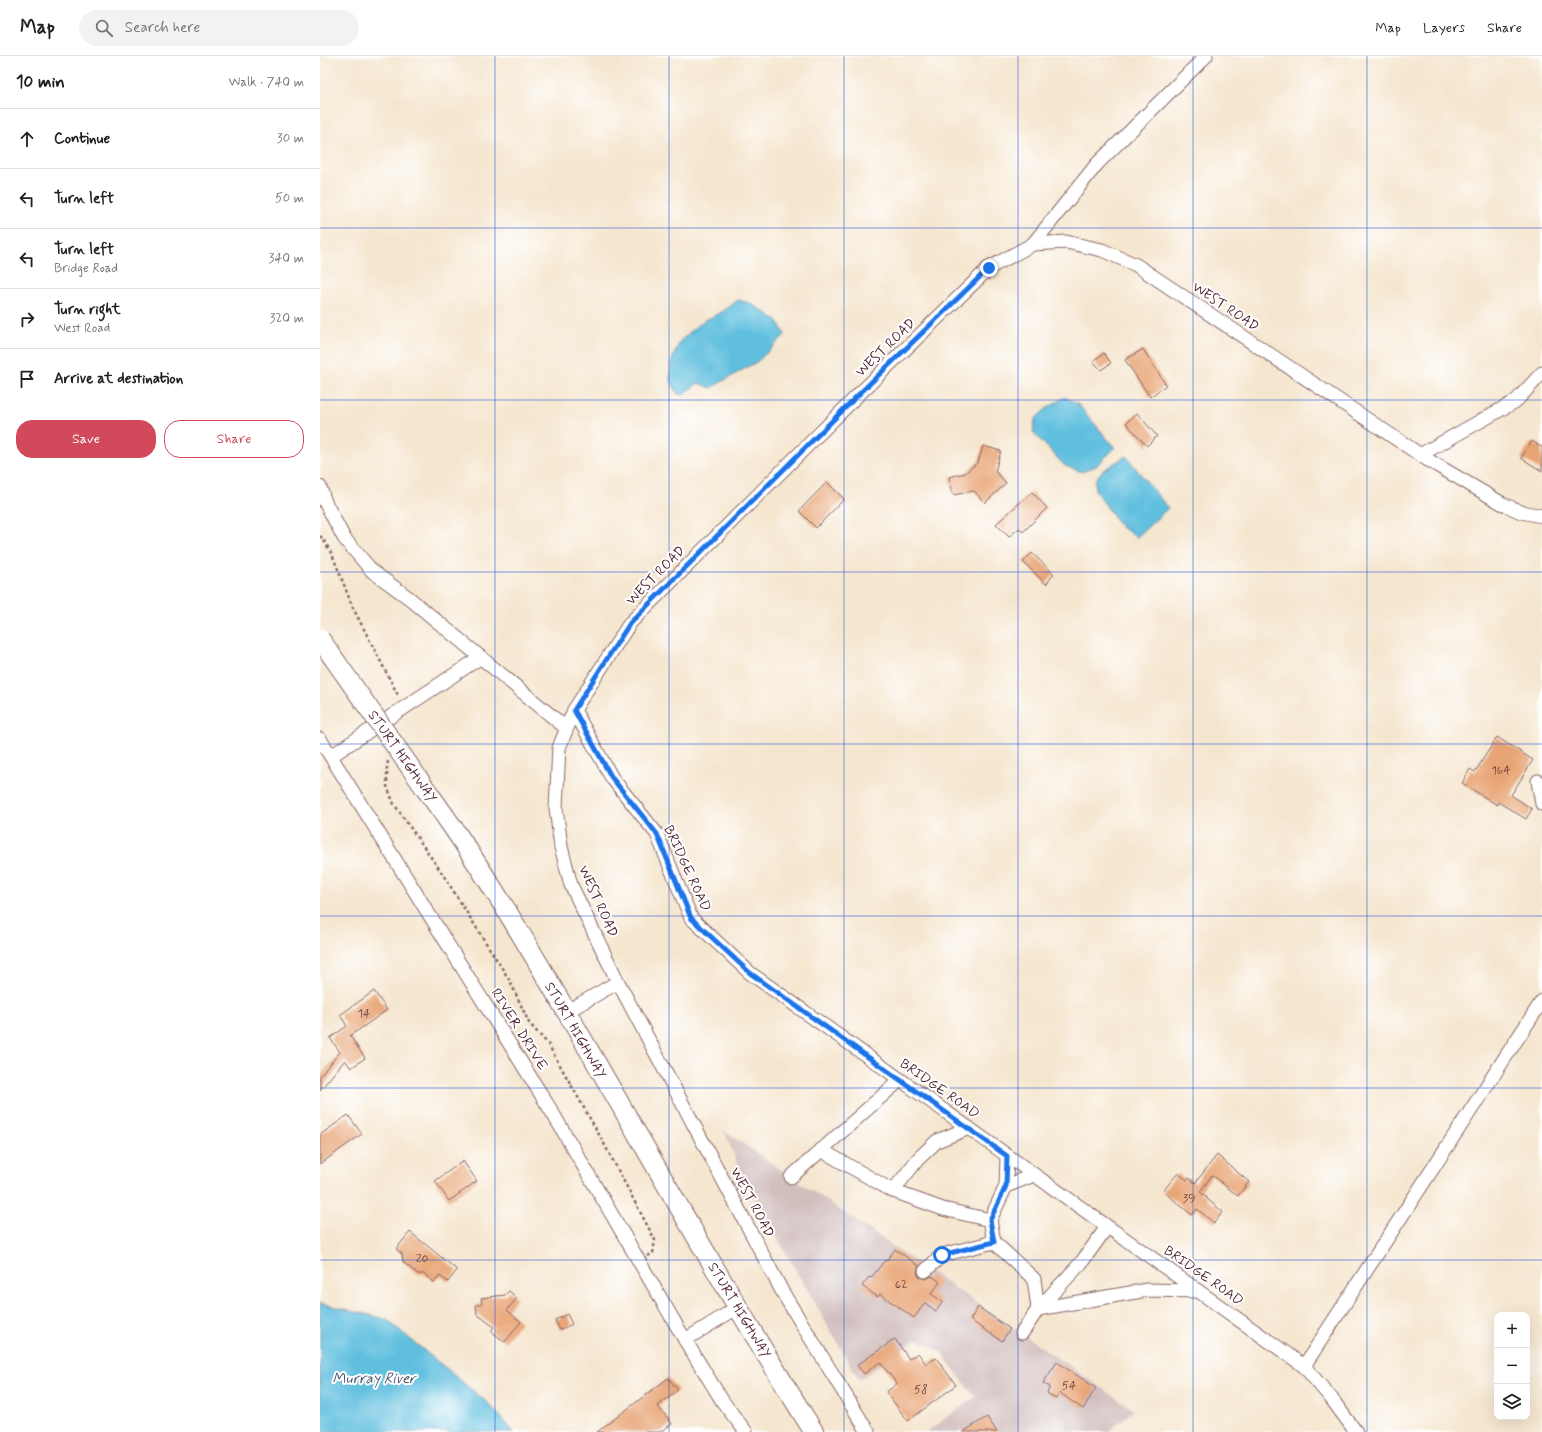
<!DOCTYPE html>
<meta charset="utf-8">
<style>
:root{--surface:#fff;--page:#f2f2f2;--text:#202124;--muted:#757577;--line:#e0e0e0;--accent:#d1495b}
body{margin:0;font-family:Mynerve,sans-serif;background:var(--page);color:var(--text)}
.controls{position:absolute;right:12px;bottom:12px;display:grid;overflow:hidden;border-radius:8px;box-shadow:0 4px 16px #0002}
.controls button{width:36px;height:36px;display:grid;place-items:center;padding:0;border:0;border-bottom:1px solid var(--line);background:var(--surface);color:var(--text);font:20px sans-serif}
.stop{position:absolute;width:12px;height:12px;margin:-9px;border:3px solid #1a73e8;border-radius:50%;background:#fff}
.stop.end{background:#1a73e8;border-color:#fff;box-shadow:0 1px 4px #0008}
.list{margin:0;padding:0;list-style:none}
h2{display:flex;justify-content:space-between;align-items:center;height:52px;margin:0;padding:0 16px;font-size:17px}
h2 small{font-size:13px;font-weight:400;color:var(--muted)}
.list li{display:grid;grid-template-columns:26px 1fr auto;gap:12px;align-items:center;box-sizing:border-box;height:60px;padding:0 16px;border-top:1px solid var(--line)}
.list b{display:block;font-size:15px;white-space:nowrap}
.list p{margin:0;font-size:13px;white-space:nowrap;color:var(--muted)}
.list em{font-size:13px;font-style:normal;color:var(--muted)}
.actions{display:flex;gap:8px;padding:12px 16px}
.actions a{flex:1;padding:9px 0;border:1px solid var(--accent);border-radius:16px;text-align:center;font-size:14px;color:var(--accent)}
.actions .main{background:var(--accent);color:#fff}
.icon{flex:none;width:22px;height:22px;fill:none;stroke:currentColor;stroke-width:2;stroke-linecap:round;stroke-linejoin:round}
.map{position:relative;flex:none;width:1222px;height:1376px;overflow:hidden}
header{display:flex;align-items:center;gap:24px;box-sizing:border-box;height:56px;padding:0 20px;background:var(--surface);border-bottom:1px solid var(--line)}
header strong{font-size:19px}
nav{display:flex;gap:22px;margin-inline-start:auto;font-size:14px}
.search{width:280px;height:36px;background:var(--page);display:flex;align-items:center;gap:10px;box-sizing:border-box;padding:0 14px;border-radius:22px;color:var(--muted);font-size:15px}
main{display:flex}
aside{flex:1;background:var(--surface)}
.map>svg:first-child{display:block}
</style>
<header>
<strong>Map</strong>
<div class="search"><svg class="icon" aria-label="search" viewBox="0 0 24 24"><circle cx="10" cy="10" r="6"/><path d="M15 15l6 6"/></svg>Search here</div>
<nav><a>Map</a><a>Layers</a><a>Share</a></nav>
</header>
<main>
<aside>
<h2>10 min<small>Walk · 740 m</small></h2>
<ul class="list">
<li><svg class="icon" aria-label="ahead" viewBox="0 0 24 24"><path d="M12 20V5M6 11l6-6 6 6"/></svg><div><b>Continue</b></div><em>30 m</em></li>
<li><svg class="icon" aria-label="left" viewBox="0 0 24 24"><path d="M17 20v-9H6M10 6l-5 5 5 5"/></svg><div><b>Turn left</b></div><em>50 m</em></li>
<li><svg class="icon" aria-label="left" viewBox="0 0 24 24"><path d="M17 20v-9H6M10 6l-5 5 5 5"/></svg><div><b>Turn left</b><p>Bridge Road</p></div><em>340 m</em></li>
<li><svg class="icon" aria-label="right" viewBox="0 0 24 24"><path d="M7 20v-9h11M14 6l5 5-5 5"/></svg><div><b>Turn right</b><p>West Road</p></div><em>320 m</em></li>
<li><svg class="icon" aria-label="arrive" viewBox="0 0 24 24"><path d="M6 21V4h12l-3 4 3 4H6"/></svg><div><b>Arrive at destination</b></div></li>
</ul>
<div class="actions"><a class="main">Save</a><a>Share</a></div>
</aside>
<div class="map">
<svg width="1222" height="1376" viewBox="0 0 1222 1376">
<rect width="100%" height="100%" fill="#fff"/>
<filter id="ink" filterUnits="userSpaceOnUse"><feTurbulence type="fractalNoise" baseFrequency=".025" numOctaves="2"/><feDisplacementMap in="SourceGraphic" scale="8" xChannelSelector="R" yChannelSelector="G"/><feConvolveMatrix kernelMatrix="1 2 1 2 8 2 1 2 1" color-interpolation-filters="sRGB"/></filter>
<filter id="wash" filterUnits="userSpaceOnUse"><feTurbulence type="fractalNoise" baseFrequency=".012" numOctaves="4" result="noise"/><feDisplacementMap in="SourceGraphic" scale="16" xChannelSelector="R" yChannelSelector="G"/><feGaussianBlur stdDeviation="0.9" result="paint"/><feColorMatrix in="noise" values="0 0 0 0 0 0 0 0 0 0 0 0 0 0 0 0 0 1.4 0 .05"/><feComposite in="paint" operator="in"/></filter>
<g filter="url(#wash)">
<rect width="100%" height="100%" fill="#f5e6cf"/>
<path fill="#d1bfbe" d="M404 1075 814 1354 788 1376H607L655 1341 620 1295 597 1283 539 1324 425 1126Z"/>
<g fill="#60bfdf" stroke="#556f85">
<path d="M418 244 430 247 457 264 465 279 438 305 391 332 378 327 363 339 358 338 350 323 351 306 360 285 383 265 402 256Z"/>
<path d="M745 341 758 348 795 392 776 410 762 416 745 410 713 376 715 363 726 353Z"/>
<path d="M806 400 848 452 817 481 801 471 775 434V424L782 415Z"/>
<path d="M0 1247 66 1263 169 1348 194 1376H0Z"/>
</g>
<g id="blocks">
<g fill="#e8a474">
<path d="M823 293 846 329 830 341 805 304Z"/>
<path d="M784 297 791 307 781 314 773 305Z"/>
<path d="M817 357 837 380 827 390 806 367Z"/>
<path d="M1212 385 1222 391V415L1201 402Z"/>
<path d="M663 390 681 395 675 415 686 427 665 447 654 435 633 439 629 421 645 417 658 406Z"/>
<path d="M507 426 524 443 496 472 479 455Z"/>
<path d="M712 436 727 452 703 476 699 472 689 481 676 468Z"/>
<path d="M712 497 734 518 726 528 703 506Z"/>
<path d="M1177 681 1213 704 1191 739 1212 753 1206 763 1178 746 1177 749 1142 727 1150 713 1155 716Z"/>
<path d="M54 935 67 954 30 980 45 1002 31 1012 25 1004 0 1034V1020L20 996 10 982 27 970 20 959Z"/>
<path d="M28 1059 42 1078 0 1108V1079Z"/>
<path d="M897 1099 929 1126 918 1140 892 1119 880 1136 887 1141 886 1142 903 1156 894 1167 877 1153 872 1159 843 1135 858 1117 867 1124 869 1122 875 1127Z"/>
<path d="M143 1105 157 1125 129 1145 115 1125Z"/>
<path d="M90 1176 137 1214 128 1226 120 1220 114 1226 104 1218H98L83 1206 82 1198 76 1193Z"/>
<path d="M575 1193 599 1210 597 1216 599 1221 606 1223 612 1220 620 1226 611 1238 623 1246 616 1255 605 1247 594 1262 560 1238 558 1241 542 1230 549 1221 551 1222 565 1204 566 1205Z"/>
<path d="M189 1235 197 1242 187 1254 201 1266 185 1286 171 1275 174 1271 157 1258 156 1249 162 1248 161 1242 185 1239Z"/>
<path d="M658 1251 690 1273 682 1285 650 1264Z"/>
<path d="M247 1258 252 1268 240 1274 235 1264Z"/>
<path d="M575 1283 589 1303 598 1297 606 1308 616 1302 636 1329 588 1365 566 1336 577 1328 560 1306 544 1318 537 1309Z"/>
<path d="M737 1306 776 1332 763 1353 740 1337 736 1343 727 1337 730 1331 723 1327Z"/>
<path d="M348 1322 358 1334 338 1350 352 1368 340 1376H277Z"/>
<path d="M667 1361 677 1376H643Z"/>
</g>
</g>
</g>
<g filter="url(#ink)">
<use href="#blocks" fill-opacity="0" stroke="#866564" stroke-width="1"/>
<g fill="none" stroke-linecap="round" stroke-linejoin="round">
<g stroke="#866564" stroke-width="15">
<g id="minor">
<path d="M713 188 777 108 886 0"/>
<path d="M1100 399 1196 345 1222 317"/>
<path d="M0 431 5 446 24 482 52 515 89 542 246 672"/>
<path d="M254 654 292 722 337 778 371 862 430 917 984 1310 1011 1342 1036 1376"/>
<path d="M0 683 232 1056 365 1284 403 1346 426 1376"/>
<path d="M11 700 161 601"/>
<path d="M1218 725 1222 748"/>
<path d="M246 956 298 926"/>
<path d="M501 1094 573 1135 623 1153 670 1164"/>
<path d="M687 1100 686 1130 670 1164 674 1186 714 1223 718 1253"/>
<path d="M471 1121 580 1024"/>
<path d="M686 1130 714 1119"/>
<path d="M573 1135 598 1103 617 1085 649 1072"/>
<path d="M605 1215 622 1199 674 1186"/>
<path d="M718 1253 761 1207 787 1171"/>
<path d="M702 1277 718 1253 827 1234 878 1235"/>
<path d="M365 1284 418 1251"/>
<path d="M984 1310 1222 945"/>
<path d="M548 1376 463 1237 298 926 251 829 241 791 236 752 239 692 254 654 310 567 537 340 669 212 713 188 746 186 782 194 816 209 1108 404 1183 448 1201 456 1222 460"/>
</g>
</g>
<g stroke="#866564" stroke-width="21">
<path id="highway" d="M107 735C165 814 214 900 263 984 339 1115 413 1248 494 1376"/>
</g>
<g stroke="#866564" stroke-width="2.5" stroke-dasharray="3 3" stroke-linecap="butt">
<path d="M0 480 3 483 12 498 33 552 79 641"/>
<path d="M68 705 67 711V730L74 748 122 817 190 925 209 967 228 988 281 1082 335 1184 333 1197 328 1200"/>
</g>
<use href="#minor" stroke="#fff" stroke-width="13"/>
<use href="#highway" stroke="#fff" stroke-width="19"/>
<g stroke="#866564" stroke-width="21" stroke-linecap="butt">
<path id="highway-bridge" d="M0 583 107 735"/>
</g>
<use href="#highway-bridge" stroke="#fff" stroke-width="19"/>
</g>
</g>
<g fill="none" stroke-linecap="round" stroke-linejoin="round" filter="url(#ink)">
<path stroke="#1a73e8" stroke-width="5" d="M622 1199 674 1186 670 1164 686 1130 687 1100 430 917 371 862 337 778 292 722 254 654 310 567 537 340 669 212"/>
</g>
<path fill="none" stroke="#1d4ed8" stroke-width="1" stroke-opacity="0.55" d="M175 0V1376M349 0V1376M524 0V1376M698 0V1376M873 0V1376M1047 0V1376M0 172H1222M0 344H1222M0 516H1222M0 688H1222M0 860H1222M0 1032H1222M0 1204H1222"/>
<g text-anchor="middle" stroke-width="4" stroke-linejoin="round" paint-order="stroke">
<g font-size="12" fill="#72403d">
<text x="1181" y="718">164</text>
<text x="44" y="961">14</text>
<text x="869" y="1146">39</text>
<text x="102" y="1206">20</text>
<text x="581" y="1232">62</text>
<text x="749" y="1333">54</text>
<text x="601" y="1337">58</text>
</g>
<g font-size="14" fill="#4a1f2b" stroke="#fff">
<text transform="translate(906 250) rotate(34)" y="5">WEST ROAD</text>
<text transform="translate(565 291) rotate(-44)" y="5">WEST ROAD</text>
<text transform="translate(335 519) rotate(-45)" y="5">WEST ROAD</text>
<text transform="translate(83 700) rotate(55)" y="5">STURT HIGHWAY</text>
<text transform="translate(368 812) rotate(65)" y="5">BRIDGE ROAD</text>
<text transform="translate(279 845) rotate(66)" y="5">WEST ROAD</text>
<text transform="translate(200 973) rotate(58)" y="5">RIVER DRIVE</text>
<text transform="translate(256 974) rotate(60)" y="5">STURT HIGHWAY</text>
<text transform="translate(620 1032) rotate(35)" y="5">BRIDGE ROAD</text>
<text transform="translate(433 1146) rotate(62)" y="5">WEST ROAD</text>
<text transform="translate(884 1219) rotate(35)" y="5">BRIDGE ROAD</text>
<text transform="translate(420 1254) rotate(59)" y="5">STURT HIGHWAY</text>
</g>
<g font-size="15" font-style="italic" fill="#52576a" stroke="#fff">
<text x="54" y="1327">Murray River</text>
</g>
</g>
</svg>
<div class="controls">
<button>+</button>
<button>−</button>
<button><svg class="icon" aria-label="layers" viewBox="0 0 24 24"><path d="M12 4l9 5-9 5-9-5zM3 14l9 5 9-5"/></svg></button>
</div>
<div class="stop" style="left:622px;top:1199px"></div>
<div class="stop end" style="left:669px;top:212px"></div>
</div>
</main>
